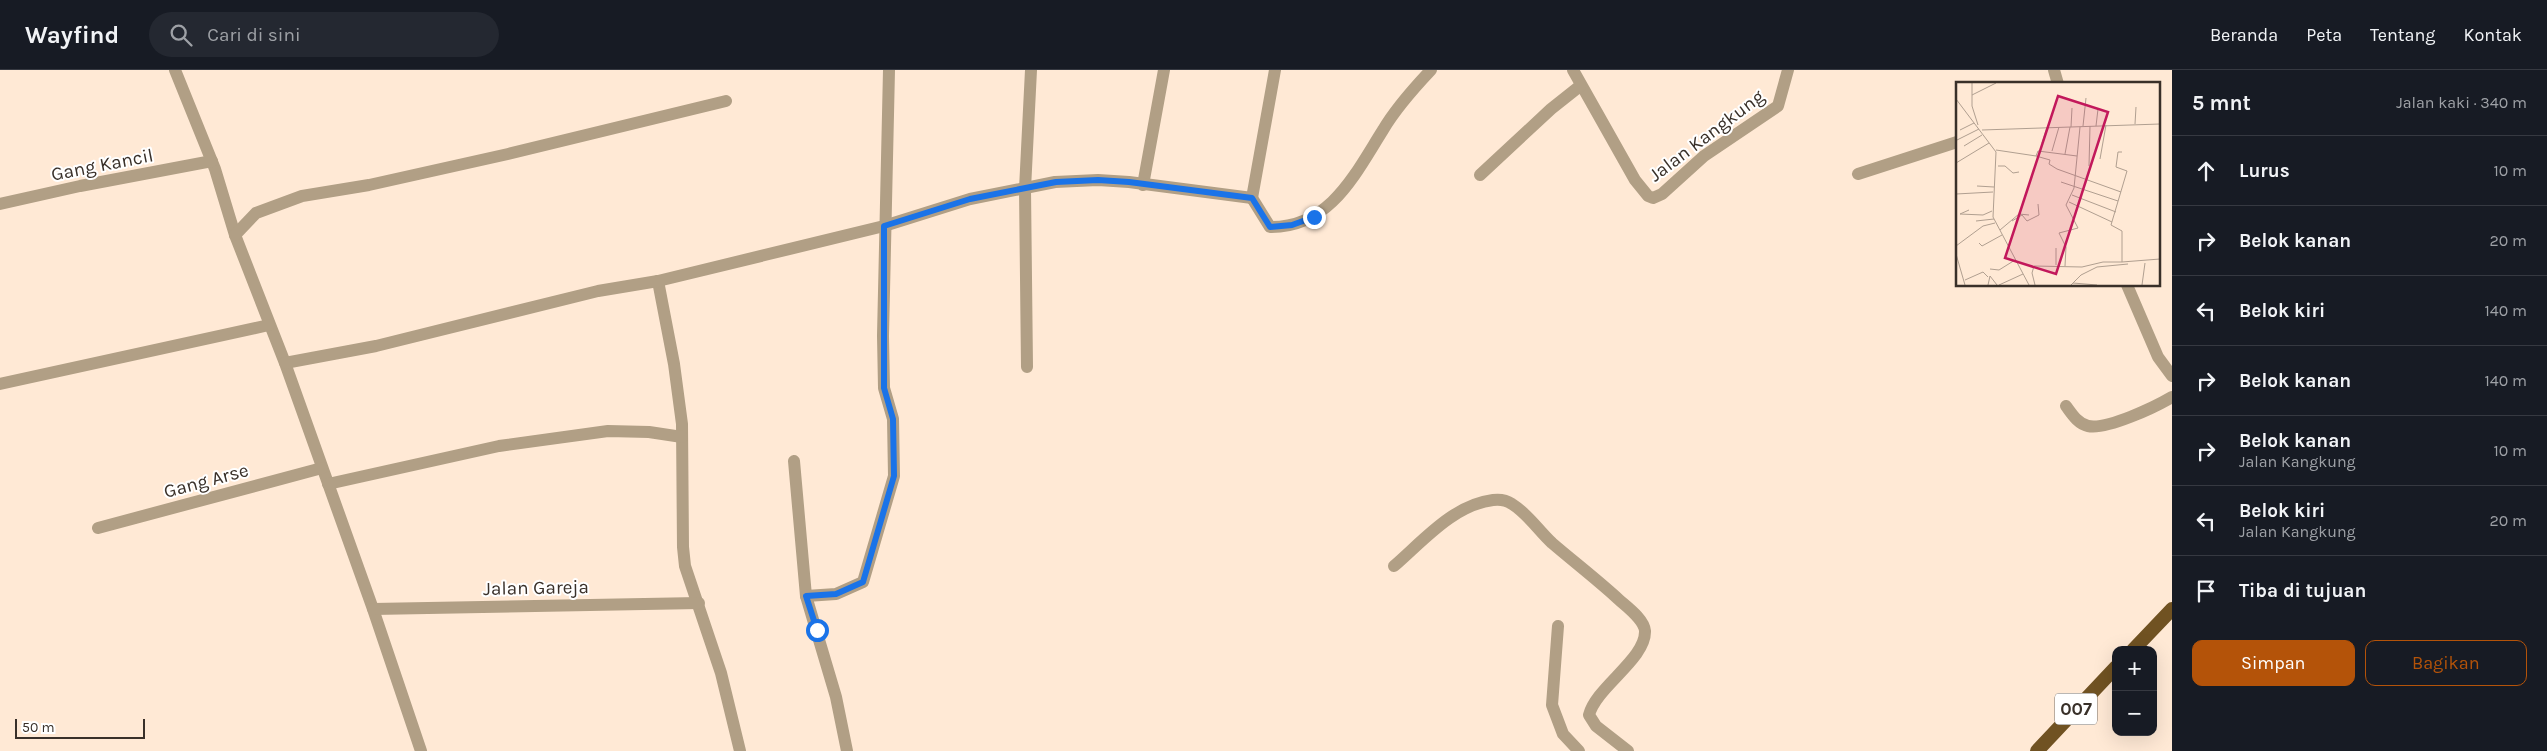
<!DOCTYPE html>
<html lang="id">
<meta charset="utf-8">
<style>
:root{--surface:#171b24;--page:#242831;--text:#f1f3f6;--muted:#9ea1a6;--line:#363941;--accent:#b45309}
body{margin:0;font-family:Karla,sans-serif;background:var(--page);color:var(--text)}
.controls{position:absolute;right:15px;bottom:15px;display:grid;overflow:hidden;border-radius:10px;box-shadow:0 5px 20px #0002}
.controls button{width:45px;height:45px;display:grid;place-items:center;padding:0;border:0;border-bottom:1px solid var(--line);background:var(--surface);color:var(--text);font:25px sans-serif}
.scale{position:absolute;left:15px;bottom:12px;width:130px;box-sizing:border-box;padding-left:5px;border:2px solid #393029;border-top:0;font-size:14px;line-height:18px;white-space:nowrap;color:#393029;-webkit-text-stroke:4px #fff;paint-order:stroke}
.stop{position:absolute;width:15px;height:15px;margin:-11px;border:4px solid #1a73e8;border-radius:50%;background:#fff}
.stop.end{background:#1a73e8;border-color:#fff;box-shadow:0 1px 5px #0008}
.list{margin:0;padding:0;list-style:none}
h2{display:flex;justify-content:space-between;align-items:center;height:65px;margin:0;padding:0 20px;font-size:21px}
h2 small{font-size:16px;font-weight:400;color:var(--muted)}
.list li{display:grid;grid-template-columns:32px 1fr auto;gap:15px;align-items:center;box-sizing:border-box;height:70px;padding:0 20px;border-top:1px solid var(--line)}
.list b{display:block;font-size:19px;white-space:nowrap}
.list p{margin:0;font-size:16px;white-space:nowrap;color:var(--muted)}
.list em{font-size:16px;font-style:normal;color:var(--muted)}
.actions{display:flex;gap:10px;padding:15px 20px}
.actions a{flex:1;padding:11px 0;border:1px solid var(--accent);border-radius:10px;text-align:center;font-size:18px;color:var(--accent)}
.actions .main{background:var(--accent);color:#fff}
.icon{flex:none;width:28px;height:28px;fill:none;stroke:currentColor;stroke-width:2;stroke-linecap:round;stroke-linejoin:round}
.map{position:relative;flex:none;width:2172px;height:681px;overflow:hidden}
header{display:flex;align-items:center;gap:30px;box-sizing:border-box;height:70px;padding:0 25px;background:var(--surface);border-bottom:1px solid var(--line)}
header strong{font-size:24px}
nav{display:flex;gap:28px;margin-inline-start:auto;font-size:18px}
.search{width:350px;height:45px;background:var(--page);display:flex;align-items:center;gap:12px;box-sizing:border-box;padding:0 18px;border-radius:28px;color:var(--muted);font-size:19px}
main{display:flex}
aside{flex:1;background:var(--surface)}
.map>svg:first-child{display:block}
</style>
<header>
<strong>Wayfind</strong>
<div class="search"><svg class="icon" aria-label="search" viewBox="0 0 24 24"><circle cx="10" cy="10" r="6"/><path d="M15 15l6 6"/></svg>Cari di sini</div>
<nav><a>Beranda</a><a>Peta</a><a>Tentang</a><a>Kontak</a></nav>
</header>
<main>
<div class="map">
<svg width="2172" height="681" viewBox="0 0 2172 681">
<rect width="100%" height="100%" fill="#ffe9d5"/>
<g fill="none" stroke-linecap="round" stroke-linejoin="round">
<g stroke="#b19f85" stroke-width="12">
<path d="M175 0 215 99 235 165 285 293 373 539 421 681"/>
<path d="M1573 0 1635 110 1648 126 1653 128 1662 124 1704 86 1778 36 1788 0"/>
<path d="M2054 0 2058 14"/>
<path d="M1858 104 1957 72"/>
<path d="M1480 105 1551 39 1580 16"/>
<path d="M1143 115 1164 0"/>
<path d="M1252 128 1270 157C1330 158 1355 104 1383 60 1396 38 1414 18 1431 0"/>
<path d="M1252 128 1275 0"/>
<path d="M0 134 80 116 212 91"/>
<path d="M235 165 256 143 302 126 369 115 508 84 726 31"/>
<path d="M658 211 674 294 682 354 683 477 685 496 721 603 740 681"/>
<path d="M2127 215 2158 287 2172 306"/>
<path d="M285 293 376 276 598 221 658 211 884 156 970 129 1055 112 1098 110 1129 112 1252 128"/>
<path d="M1027 297 1025 119 1031 0"/>
<path d="M0 314 269 255"/>
<path d="M2066 336C2072 344 2078 354 2088 356 2107 360 2155 337 2172 327"/>
<path d="M794 391 806 526"/>
<path d="M328 414 499 376 608 361 649 362 682 367"/>
<path d="M98 458 322 398"/>
<path d="M1394 496C1423 471 1453 435 1493 430 1500 429 1506 430 1512 434 1528 444 1538 460 1552 473 1573 491 1595 508 1616 527 1624 535 1644 548 1645 561 1646 589 1596 617 1589 645L1596 656 1628 681"/>
<path d="M373 539 699 533"/>
<path d="M1558 556 1552 635 1563 664 1579 681"/>
<path d="M847 681 836 627 806 526 836 524 863 512 894 406 893 349 884 318 883 266 889 0"/>
</g>
<g stroke="#705222" stroke-width="14">
<path d="M2133 580 2172 539"/>
<path d="M2037 681 2116 597"/>
</g>
</g>
<g fill="none" stroke-linecap="round" stroke-linejoin="round">
<path stroke="#1a73e8" stroke-width="6" d="M817 560 806 526 836 524 863 512 894 406 893 349 884 318V156L970 129 1056 112 1098 110 1129 112 1252 128 1270 157 1292 155 1314 147"/>
</g>
<g text-anchor="middle" stroke-width="4" stroke-linejoin="round" paint-order="stroke">
<rect fill="#fff" stroke="#746e69" stroke-width="1" x="2055" y="623.5" width="42" height="31" rx="4"/>
<g font-size="18" font-weight="bold" fill="#393029">
<text x="2076" y="645">007</text>
</g>
<g font-size="19" fill="#393029" stroke="#fff">
<text transform="translate(1706 65) rotate(-37)" y="7">Jalan Kangkung</text>
<text transform="translate(102 94) rotate(-11)" y="7">Gang Kancil</text>
<text transform="translate(206 410) rotate(-15)" y="7">Gang Arse</text>
<text transform="translate(536 517) rotate(-1)" y="7">Jalan Gareja</text>
</g>
</g>
<g transform="translate(1956 12)">
<rect width="204" height="204" fill="#ffe9d5"/>
<path fill="none" stroke="#b09f90" stroke-width="1" d="M16 1V24L22 43M16 13 40 1M0 17 40 70 37 135 73 203M179 42 180 25M127 44 130 16M140 44 142 27M115 45 116 26M4 48 18 41M26 48 204 42M1 58 23 47M86 61 91 45M8 64 26 53M40 68 80 74 82 69 121 74M96 69 103 45M166 70H162L160 85 171 89 155 143 166 149V180L204 177M109 72 114 45M80 74 94 78 93 82 101 87 165 110M144 77 150 43M0 81 33 61M42 84H49L57 91 63 90M133 84 134 44M105 100 162 119M21 104 38 105M0 112 37 110M116 113 160 130M113 120 156 140M13 128 4 132 27 133 36 129M20 139 38 137M56 139 66 133 71 139 83 133 82 122M44 148 63 132 73 133M23 161 26 164 46 153M0 164 27 144 39 141M100 166V183M0 172 9 203M109 184 110 165 103 151 122 146 110 123 118 106 124 45M34 187 43 188 59 178M9 198 27 190 32 195M117 201 141 203M32 203 34 194 41 203M43 203 67 192M79 203 76 191 78 184 126 185 147 180H166M115 203 125 193 141 185 172 182M186 203 189 181"/>
<path fill="#c2185b" fill-opacity="0.15" stroke="#c2185b" stroke-width="2.5" d="M102 14 152 30 100 192 49 176Z"/>
<rect width="204" height="204" fill="none" stroke="#393029" stroke-width="2.5"/>
</g>
</svg>
<div class="controls">
<button>+</button>
<button>−</button>
</div>
<div class="scale">50 m</div>
<div class="stop" style="left:817px;top:560px"></div>
<div class="stop end" style="left:1314px;top:147px"></div>
</div>
<aside>
<h2>5 mnt<small>Jalan kaki · 340 m</small></h2>
<ul class="list">
<li><svg class="icon" aria-label="ahead" viewBox="0 0 24 24"><path d="M12 20V5M6 11l6-6 6 6"/></svg><div><b>Lurus</b></div><em>10 m</em></li>
<li><svg class="icon" aria-label="right" viewBox="0 0 24 24"><path d="M7 20v-9h11M14 6l5 5-5 5"/></svg><div><b>Belok kanan</b></div><em>20 m</em></li>
<li><svg class="icon" aria-label="left" viewBox="0 0 24 24"><path d="M17 20v-9H6M10 6l-5 5 5 5"/></svg><div><b>Belok kiri</b></div><em>140 m</em></li>
<li><svg class="icon" aria-label="right" viewBox="0 0 24 24"><path d="M7 20v-9h11M14 6l5 5-5 5"/></svg><div><b>Belok kanan</b></div><em>140 m</em></li>
<li><svg class="icon" aria-label="right" viewBox="0 0 24 24"><path d="M7 20v-9h11M14 6l5 5-5 5"/></svg><div><b>Belok kanan</b><p>Jalan Kangkung</p></div><em>10 m</em></li>
<li><svg class="icon" aria-label="left" viewBox="0 0 24 24"><path d="M17 20v-9H6M10 6l-5 5 5 5"/></svg><div><b>Belok kiri</b><p>Jalan Kangkung</p></div><em>20 m</em></li>
<li><svg class="icon" aria-label="arrive" viewBox="0 0 24 24"><path d="M6 21V4h12l-3 4 3 4H6"/></svg><div><b>Tiba di tujuan</b></div></li>
</ul>
<div class="actions"><a class="main">Simpan</a><a>Bagikan</a></div>
</aside>
</main>
